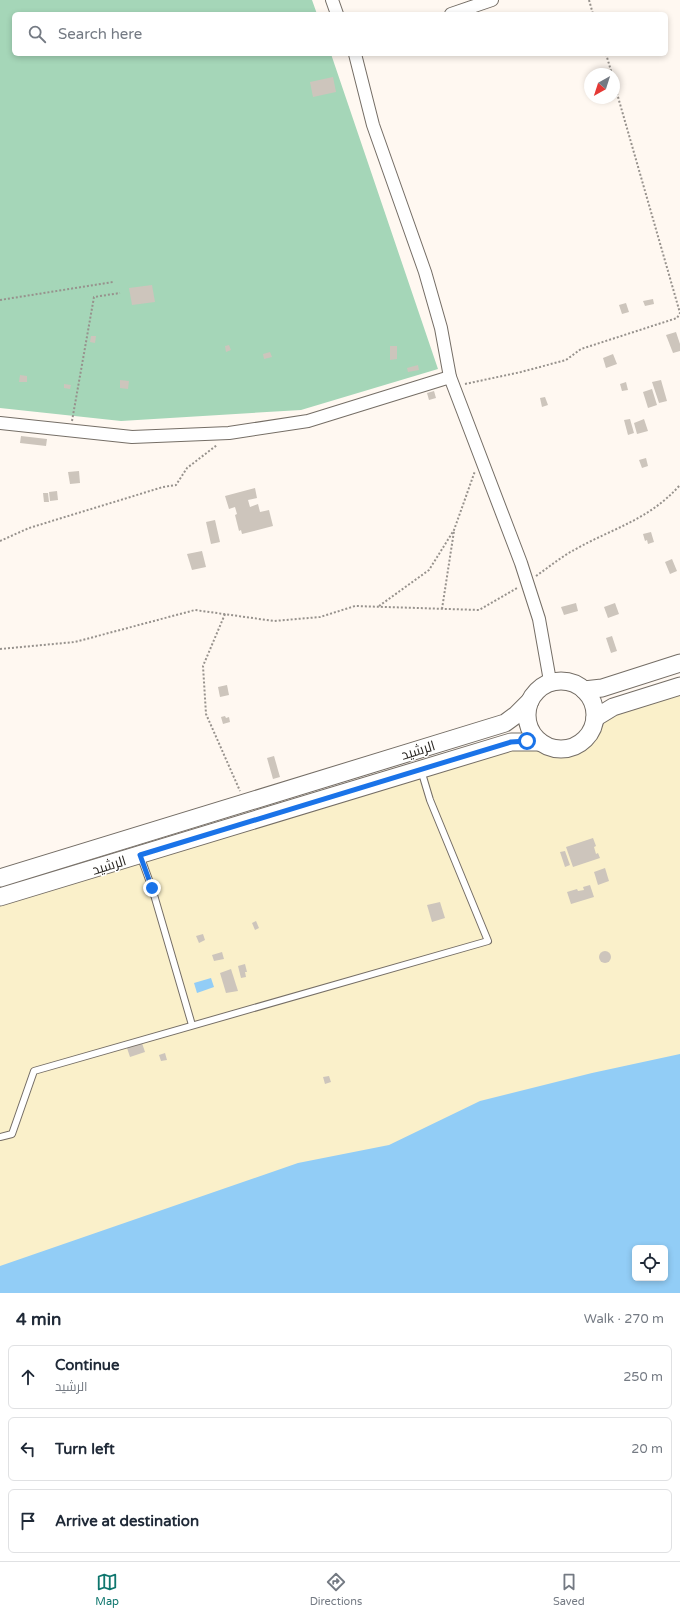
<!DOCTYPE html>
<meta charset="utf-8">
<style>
:root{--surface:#fff;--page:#f2f2f3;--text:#1f2937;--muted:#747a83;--line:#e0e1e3;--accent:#0f766e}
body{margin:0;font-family:"Varela Round",Cairo,sans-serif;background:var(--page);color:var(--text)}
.controls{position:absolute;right:12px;bottom:12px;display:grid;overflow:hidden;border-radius:6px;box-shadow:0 2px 6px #0003}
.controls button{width:36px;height:36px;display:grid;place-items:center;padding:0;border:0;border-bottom:1px solid var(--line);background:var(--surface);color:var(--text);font:20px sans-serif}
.compass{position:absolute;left:584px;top:68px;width:36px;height:36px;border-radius:50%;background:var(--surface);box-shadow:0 2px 6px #0003;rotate:219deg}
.stop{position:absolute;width:12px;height:12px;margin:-9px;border:3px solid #1a73e8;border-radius:50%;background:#fff}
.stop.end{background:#1a73e8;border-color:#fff;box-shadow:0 1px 4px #0008}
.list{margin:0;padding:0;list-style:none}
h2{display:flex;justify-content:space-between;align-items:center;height:52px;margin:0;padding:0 16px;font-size:17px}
h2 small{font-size:13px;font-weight:400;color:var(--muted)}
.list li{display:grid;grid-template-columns:26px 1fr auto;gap:12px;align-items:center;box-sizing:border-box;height:64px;margin:0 8px 8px;padding:0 8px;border:1px solid var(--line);border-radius:6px}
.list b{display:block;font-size:15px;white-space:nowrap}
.list p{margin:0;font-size:13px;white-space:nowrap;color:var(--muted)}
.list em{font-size:13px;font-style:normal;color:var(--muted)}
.icon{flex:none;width:22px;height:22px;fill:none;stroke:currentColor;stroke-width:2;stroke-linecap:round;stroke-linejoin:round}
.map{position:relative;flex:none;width:680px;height:1293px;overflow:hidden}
.search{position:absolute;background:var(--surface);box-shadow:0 2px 6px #0003;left:12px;right:12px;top:12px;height:44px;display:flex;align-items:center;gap:10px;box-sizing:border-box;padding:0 14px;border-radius:6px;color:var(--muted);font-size:15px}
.sheet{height:268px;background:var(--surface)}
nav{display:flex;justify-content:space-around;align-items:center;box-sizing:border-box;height:56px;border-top:1px solid var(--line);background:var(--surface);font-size:11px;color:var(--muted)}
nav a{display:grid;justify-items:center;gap:2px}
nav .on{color:var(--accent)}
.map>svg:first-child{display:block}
</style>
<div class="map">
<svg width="680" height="1293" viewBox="0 0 680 1293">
<rect width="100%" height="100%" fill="#fff8f1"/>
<path fill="#a5d6b8" d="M0 0H312L317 14H14V54H331L438 369 301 410 121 421 0 408Z"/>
<path fill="#faf0ca" d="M680 690V1110L0 1293V902L512 746 550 753H562L577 751 586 745 603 723 613 713Z"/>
<g fill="#92cdf6" fill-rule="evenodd">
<path d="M211 978 214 987 197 993 194 983Z"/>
<path d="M680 1054V1293H0V1266L298 1163 389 1145 480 1101 592 1073ZM635 1248H665V1278H635Z"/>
</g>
<g fill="#cdc5bc">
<path d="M333 77 336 92 313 97 310 82Z"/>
<path d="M152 285 155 302 132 305 129 288Z"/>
<path d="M653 299 654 304 645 306 643 301Z"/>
<path d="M626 303 629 312 622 314 619 305Z"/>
<path d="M676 332 680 344V351L673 353 666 335Z"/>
<path d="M91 336H96L95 343 90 342Z"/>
<path d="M229 345 231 350 226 352 225 346Z"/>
<path d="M390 346H397V359L390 360Z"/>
<path d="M270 352 272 357 264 359 263 354Z"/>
<path d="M613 354 617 364 606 368 603 358Z"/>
<path d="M418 365 419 370 408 372 407 368Z"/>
<path d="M20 375 27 376V382H19Z"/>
<path d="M120 380 129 381 128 389 120 388Z"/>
<path d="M661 380 667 401 659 403 652 382Z"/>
<path d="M626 382 628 390 622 391 620 384Z"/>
<path d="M64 384 71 385 70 389 64 388Z"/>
<path d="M652 389 657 405 648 408 643 392Z"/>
<path d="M434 391 436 398 429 400 427 393Z"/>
<path d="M545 397 548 405 542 407 540 398Z"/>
<path d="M630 419 634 433 628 435 624 420Z"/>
<path d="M644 419 648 431 637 434 634 423Z"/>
<path d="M21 436 47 439 46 446 20 443Z"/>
<path d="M646 458 648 466 642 468 639 460Z"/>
<path d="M79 471 80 483 70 484 68 472Z"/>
<path d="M255 488 257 498 248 500 250 507 258 504 260 512 269 510 273 526 242 534 241 530 239 531 235 515 237 514 235 507 229 509 225 496Z"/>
<path d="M57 491 58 500 50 501 49 492Z"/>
<path d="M43 493H48L49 502H44Z"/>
<path d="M215 520 220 542 211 544 206 522Z"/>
<path d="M651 532 654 542 648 544 647 540 645 541 643 534Z"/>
<path d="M202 551 206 567 192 570 187 554Z"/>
<path d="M672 559 677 571 670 574 665 562Z"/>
<path d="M576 603 578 611 564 615 561 607Z"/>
<path d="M615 603 619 614 608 618 604 607Z"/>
<path d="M612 636 617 651 611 653 606 638Z"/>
<path d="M227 685 229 695 220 697 218 687Z"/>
<path d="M225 716 226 718 229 717 230 722 223 724 221 717Z"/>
<path d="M274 756 280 777 273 779 267 758Z"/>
<path d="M593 838 596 846 594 847 596 854 598 853 600 858 573 867 566 847Z"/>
<path d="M565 851 570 865 565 867 560 852Z"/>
<path d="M605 868 609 881 598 885 594 872Z"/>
<path d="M590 885 594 897 571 904 567 892 577 889 578 891 584 890 583 887Z"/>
<path d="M440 902 445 918 432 922 427 905Z"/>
<path d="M256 921 259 928 255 930 252 923Z"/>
<path d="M203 934 205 940 199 943 196 936Z"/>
<circle cx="605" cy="957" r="6"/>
<path d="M222 952 224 959 214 961 212 955Z"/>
<path d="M245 964 247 972H245L246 977 241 978 238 966Z"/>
<path d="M231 969 238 991 226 993 220 973Z"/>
<path d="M142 1043 145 1052 130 1057 127 1048Z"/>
<path d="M165 1053 167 1060 161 1061 159 1055Z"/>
<path d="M329 1076 331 1082 325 1084 323 1077Z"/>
</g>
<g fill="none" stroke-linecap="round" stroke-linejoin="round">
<g stroke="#756e66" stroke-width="8">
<g id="lane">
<path d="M140 855 152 888 192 1025"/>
<path d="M0 1137 12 1134 34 1071 488 941 430 800 421 770"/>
</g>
</g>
<g stroke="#756e66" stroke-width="14">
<g id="street">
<path d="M332 0 337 14"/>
<path d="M451 14 492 0"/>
<path d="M355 54 373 125 425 272 441 328 450 377 521 563 539 619 550 681"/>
<path d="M0 423 132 437 229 433 308 421 450 377"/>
</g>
</g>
<g stroke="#756e66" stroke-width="19">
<g id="secondary">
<circle cx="561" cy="715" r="34"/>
<path d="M584 690 602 688 680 663"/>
<path d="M595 718 613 707 680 686"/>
<path d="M0 878 505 723 516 715 530 701"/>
<path d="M0 897 511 742H540"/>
</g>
</g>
<g stroke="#97928d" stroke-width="2" stroke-dasharray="2 2" stroke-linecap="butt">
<path d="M589 0 593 14"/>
<path d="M606 54 612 74"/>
<path d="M0 300 113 282"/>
<path d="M465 384 521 372 566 360 581 349 677 318 680 313 614 83"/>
<path d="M72 421 94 297 120 293"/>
<path d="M0 541 29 528 163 487 176 485 187 468 217 445"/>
<path d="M536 576C549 567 561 557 574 550 613 528 649 520 680 485"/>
<path d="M379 606 429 570 454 530 475 471"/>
<path d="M442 609 454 531"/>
<path d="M225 614 203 666 206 714 240 791"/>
<path d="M0 649 75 642 195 610 274 621 320 617 355 606 479 610 517 588"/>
</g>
<use href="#lane" stroke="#fff" stroke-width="6"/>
<use href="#street" stroke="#fff" stroke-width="12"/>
<use href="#secondary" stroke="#fff" stroke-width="17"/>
</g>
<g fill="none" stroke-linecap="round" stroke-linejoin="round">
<path stroke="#1a73e8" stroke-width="5" d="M152 888 140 855 511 742 527 741"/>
</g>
<g text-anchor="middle" stroke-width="3" stroke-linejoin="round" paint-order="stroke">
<g font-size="14" fill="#292622" stroke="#fff">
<text transform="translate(418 750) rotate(-17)" y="5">الرشيد</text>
<text transform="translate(109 865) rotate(-17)" y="5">الرشيد</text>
</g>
</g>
</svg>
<div class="controls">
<button><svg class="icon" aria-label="locate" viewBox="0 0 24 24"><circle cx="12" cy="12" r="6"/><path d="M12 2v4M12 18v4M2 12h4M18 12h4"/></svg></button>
</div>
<svg class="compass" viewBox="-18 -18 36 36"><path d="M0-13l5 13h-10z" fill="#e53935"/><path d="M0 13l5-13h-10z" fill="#747a83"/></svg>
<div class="stop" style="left:527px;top:741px"></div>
<div class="stop end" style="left:152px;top:888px"></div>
<div class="search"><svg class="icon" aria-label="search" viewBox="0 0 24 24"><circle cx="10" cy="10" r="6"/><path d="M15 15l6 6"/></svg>Search here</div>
</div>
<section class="sheet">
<h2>4 min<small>Walk · 270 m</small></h2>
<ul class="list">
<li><svg class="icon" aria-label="ahead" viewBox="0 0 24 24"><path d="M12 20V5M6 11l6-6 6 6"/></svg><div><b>Continue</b><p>الرشيد</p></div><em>250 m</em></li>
<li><svg class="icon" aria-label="left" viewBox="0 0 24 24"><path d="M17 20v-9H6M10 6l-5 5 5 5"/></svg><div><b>Turn left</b></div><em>20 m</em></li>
<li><svg class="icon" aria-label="arrive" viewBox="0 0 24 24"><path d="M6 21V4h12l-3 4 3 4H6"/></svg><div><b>Arrive at destination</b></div></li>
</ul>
</section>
<nav>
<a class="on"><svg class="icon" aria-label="map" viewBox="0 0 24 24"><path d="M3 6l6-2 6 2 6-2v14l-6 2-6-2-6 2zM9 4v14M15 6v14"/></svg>Map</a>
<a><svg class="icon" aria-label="directions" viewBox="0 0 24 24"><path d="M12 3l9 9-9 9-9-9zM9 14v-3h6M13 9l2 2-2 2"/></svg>Directions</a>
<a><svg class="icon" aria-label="saved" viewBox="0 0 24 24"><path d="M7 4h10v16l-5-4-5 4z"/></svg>Saved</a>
</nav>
